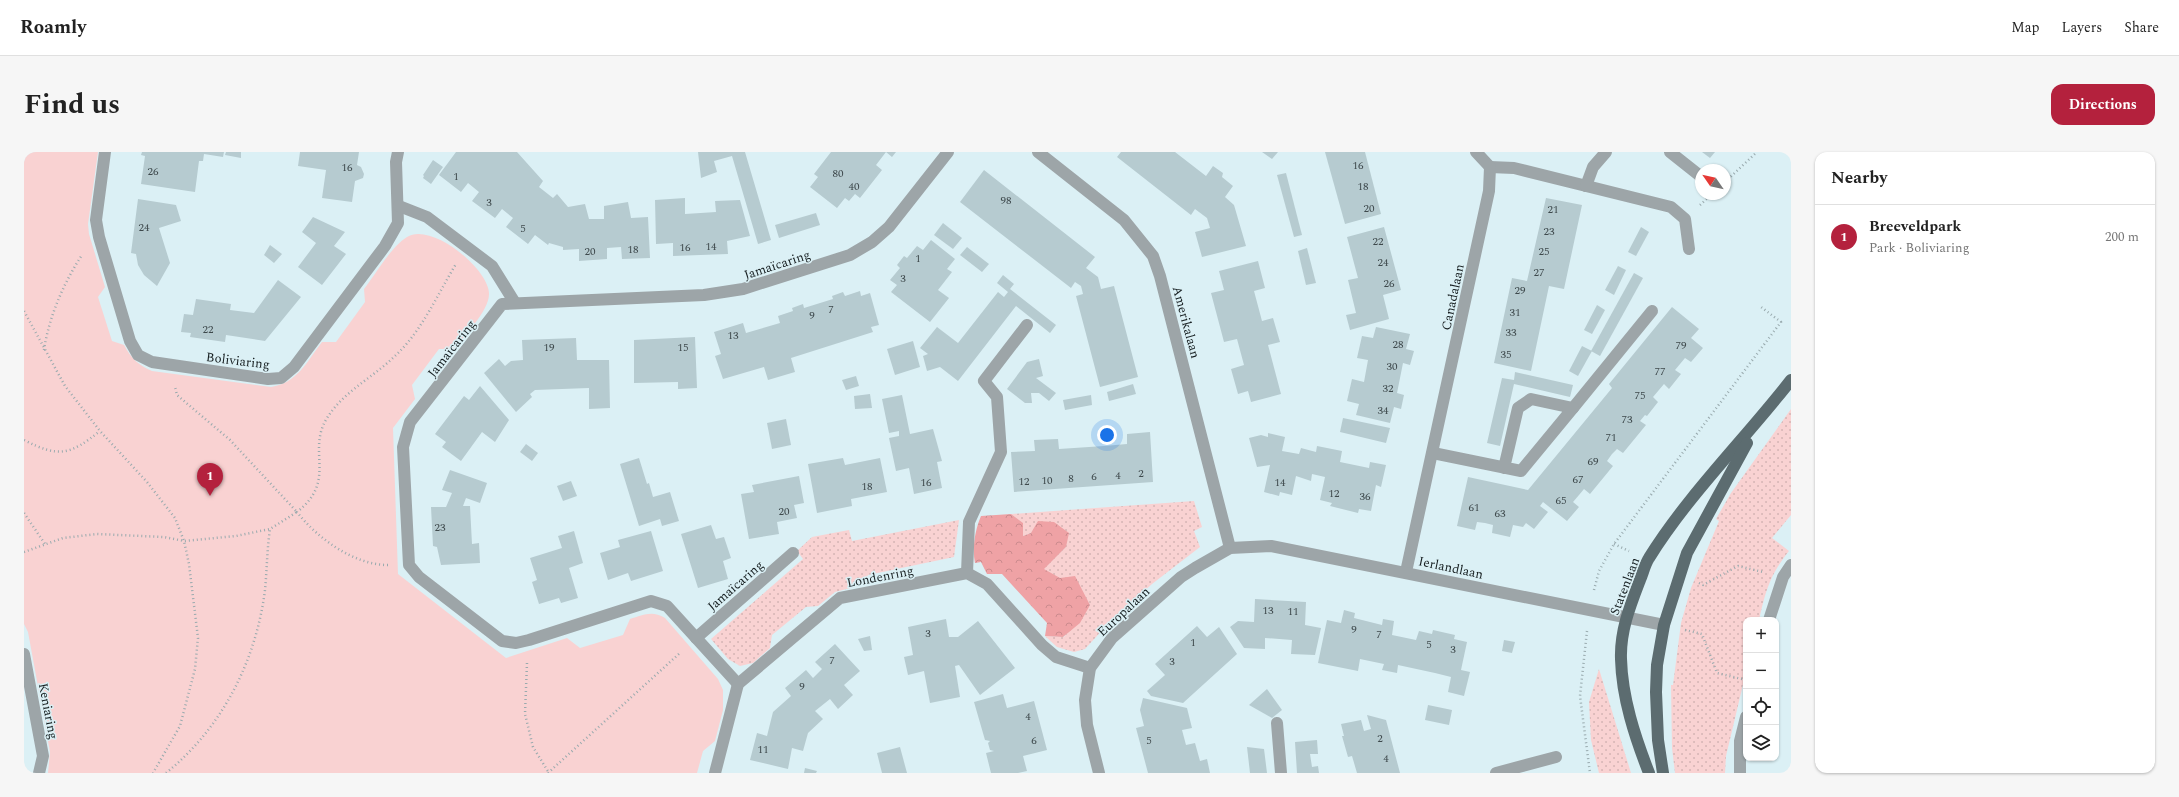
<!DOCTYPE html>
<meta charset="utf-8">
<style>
:root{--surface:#fff;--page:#f6f6f6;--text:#222;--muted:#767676;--line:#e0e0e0;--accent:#b4213d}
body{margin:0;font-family:Spectral,serif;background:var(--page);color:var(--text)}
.controls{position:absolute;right:12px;bottom:12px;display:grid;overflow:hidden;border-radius:8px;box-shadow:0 1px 3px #0004}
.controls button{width:36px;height:36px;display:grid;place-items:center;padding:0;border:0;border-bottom:1px solid var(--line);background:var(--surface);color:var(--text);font:20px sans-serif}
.compass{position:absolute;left:1671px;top:12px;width:36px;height:36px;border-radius:50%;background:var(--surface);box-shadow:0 1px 3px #0004;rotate:304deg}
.you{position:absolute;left:1083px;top:283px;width:14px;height:14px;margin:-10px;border:3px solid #fff;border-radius:50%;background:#1a73e8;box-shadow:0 0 0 6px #1a73e833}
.badge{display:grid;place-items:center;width:26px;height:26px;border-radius:50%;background:var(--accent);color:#fff;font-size:13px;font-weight:700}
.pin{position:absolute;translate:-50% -33px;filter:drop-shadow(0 1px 2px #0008)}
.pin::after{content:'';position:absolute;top:21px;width:14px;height:12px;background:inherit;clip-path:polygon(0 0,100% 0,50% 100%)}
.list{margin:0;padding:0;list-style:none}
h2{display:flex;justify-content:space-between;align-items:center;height:52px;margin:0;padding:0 16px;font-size:17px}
h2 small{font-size:13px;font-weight:400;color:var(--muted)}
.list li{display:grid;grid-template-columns:26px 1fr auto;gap:12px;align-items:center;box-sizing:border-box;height:64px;padding:0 16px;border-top:1px solid var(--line)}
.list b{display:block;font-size:15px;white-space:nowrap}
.list p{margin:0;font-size:13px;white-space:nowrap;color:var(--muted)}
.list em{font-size:13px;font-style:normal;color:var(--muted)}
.icon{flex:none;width:22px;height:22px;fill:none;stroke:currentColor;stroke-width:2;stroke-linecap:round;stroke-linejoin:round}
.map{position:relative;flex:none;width:1767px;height:621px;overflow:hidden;border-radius:12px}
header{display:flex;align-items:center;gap:24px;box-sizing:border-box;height:56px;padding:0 20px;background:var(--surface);border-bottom:1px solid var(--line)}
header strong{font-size:19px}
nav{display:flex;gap:22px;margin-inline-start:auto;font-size:14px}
.intro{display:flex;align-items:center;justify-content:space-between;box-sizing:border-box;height:96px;padding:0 24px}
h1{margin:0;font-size:28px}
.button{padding:10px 18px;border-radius:12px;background:var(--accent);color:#fff;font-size:14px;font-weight:700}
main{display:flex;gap:24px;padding:0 24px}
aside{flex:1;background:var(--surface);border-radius:12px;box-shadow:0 1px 3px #0004}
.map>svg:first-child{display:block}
</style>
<header>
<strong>Roamly</strong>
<nav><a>Map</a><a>Layers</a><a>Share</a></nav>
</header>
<div class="intro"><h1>Find us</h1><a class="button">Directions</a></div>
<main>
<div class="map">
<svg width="1767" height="621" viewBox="0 0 1767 621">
<defs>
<pattern id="grass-dots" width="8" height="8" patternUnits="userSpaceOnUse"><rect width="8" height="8" fill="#f9d2d2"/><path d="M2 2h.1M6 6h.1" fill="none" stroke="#d5b4b4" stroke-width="1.8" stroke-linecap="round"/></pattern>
<pattern id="forest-crowns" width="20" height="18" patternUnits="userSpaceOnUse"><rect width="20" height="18" fill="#efa2a5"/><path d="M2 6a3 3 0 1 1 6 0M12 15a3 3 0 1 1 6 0" fill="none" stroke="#cc8b8e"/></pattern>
</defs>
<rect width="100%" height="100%" fill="#dbf0f5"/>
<g fill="url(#grass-dots)">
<path d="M1767 257V363L1748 386 1765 399C1746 423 1742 438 1735 468H1722V520L1702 604 1701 621H1651L1648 596 1647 533H1649L1657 471 1667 436 1695 369 1692 367 1707 341Z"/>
<path d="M1170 349 1178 375 1170 379 1176 395 1128 432 1083 473 1061 497 1050 500 1033 495 1021 484 1040 485 1066 453 1060 443 1019 417 1042 395 1007 381 999 384 998 371 987 362Z"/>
<path d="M935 368 930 405 844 423 838 433 811 440 794 454 782 455 748 483 746 496 729 511 716 514 704 507 687 487 779 407 773 399 788 385 825 378 828 389Z"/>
<path d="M1575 517 1607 621H1575L1567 588 1565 550Z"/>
</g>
<path fill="url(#forest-crowns)" d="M987 362 999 371V384L1007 381 1014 369 1030 370 1045 381 1042 395 1020 417 1036 426 1051 424 1066 453 1056 471 1039 485 1021 484 1023 471 978 422H963L957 410 951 411C948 396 951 378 957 364Z"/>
<path fill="#f9d2d2" d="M0 0H74L64 72 65 82 81 135 74 145 88 189 100 193C107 206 114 213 128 219L247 235C273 231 282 211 298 190H312L341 150 340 137C351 123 367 95 383 85 407 70 464 116 465 141 466 158 440 184 430 197H415L388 233 391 247 369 276 374 422 482 506 543 486 556 496 599 483 606 467C619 463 628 458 641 466L694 527 699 538V558L691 589 679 599 673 621H24L26 600 4 480 0 472Z"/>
<g fill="#b6cbd0">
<path d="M118 0H200L199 5 180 2 179 9H175L171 40 117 32 121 4 117 3Z"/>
<path d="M202 0H217V6L201 3Z"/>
<path d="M276 0H335L333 13 337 15 340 22 339 26 331 29 328 50 298 46 302 18 274 14Z"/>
<path d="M432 0H493L519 29 515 35 529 46 533 42 544 55 561 52 565 67H580V54L604 50 607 66 624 65 626 106 598 107 597 95 583 96V107L555 109V97L539 98V95L525 91 524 93 511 83 504 92 482 75 489 66 478 57 471 66 448 49 455 40 444 31 437 40 415 23Z"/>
<path d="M674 0H721L747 88 734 92 708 4 690 9 693 20 677 26Z"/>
<path d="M807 0H872L868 5 862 0 852 13 858 18 836 46 831 42 825 49 821 46 813 56 786 35 794 25 790 22Z"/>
<path d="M1097 0H1151L1182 24 1189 14 1199 21 1198 25 1209 34 1201 45 1210 53 1222 94 1178 105 1171 80 1186 76 1183 66 1171 57 1167 63 1093 5Z"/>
<path d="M1238 0H1254L1248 7Z"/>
<path d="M1301 0H1341L1357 62 1321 72Z"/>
<path d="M1678 0H1691L1686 6Z"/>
<path d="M409 8 419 15 407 32 399 26 400 24 399 23Z"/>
<path d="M960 18 1071 105 1062 116 1074 125 1077 137 1090 134 1114 225 1076 235 1052 144 1059 142 1057 134 1051 130 1047 136 936 50Z"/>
<path d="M1262 21 1278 83 1270 85 1253 23Z"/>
<path d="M661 46V62L692 60 691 49 716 48 726 84 703 89 704 102 649 104V91L632 92 631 48Z"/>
<path d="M1522 46 1558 53 1540 137 1525 134 1507 219 1470 211 1488 126 1503 129Z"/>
<path d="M114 47 152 53 157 69 135 76 146 111 133 134 120 123 114 113 112 102 107 101Z"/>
<path d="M792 61 796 73 755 86 751 73Z"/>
<path d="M289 65 321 80 310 94 322 102 298 133 274 115 292 91 278 80Z"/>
<path d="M919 71 938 86 929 97 910 83Z"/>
<path d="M1360 75 1377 138 1359 143 1365 167 1326 178 1322 163 1332 161 1324 128 1334 126 1323 85Z"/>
<path d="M1617 75 1625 80 1612 104 1604 100Z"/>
<path d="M907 88 931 107 923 117 928 120 914 138 925 146 906 170 867 140 873 133 866 128 876 116 873 113 880 104 883 106 893 94 899 98Z"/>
<path d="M246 93 258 102 250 111 240 103Z"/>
<path d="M943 95 965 112 958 120 936 103Z"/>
<path d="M1283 96 1292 131 1282 133 1274 99Z"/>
<path d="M1234 109 1241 136 1230 139 1238 169 1249 166 1256 190 1244 193 1257 242 1227 250 1224 239 1214 242 1207 217 1220 213 1213 187 1200 190 1187 141 1200 138 1195 119Z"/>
<path d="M1594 114 1602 118 1590 143 1581 138Z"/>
<path d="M1610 121 1619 126 1576 204 1567 199Z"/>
<path d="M979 123 990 132 986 137 1032 173 1026 181 992 154 934 229 916 215 903 219 899 204 904 202 896 196 913 175 934 191 974 140 980 145 984 140 973 131Z"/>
<path d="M254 128 277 145 241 189 202 183 201 190 166 185 167 181 157 180 160 162 169 163 172 147 207 152 206 158 230 161Z"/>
<path d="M836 139 837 144 846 141 855 173 847 175 849 180 767 206 771 220 744 228 740 215 699 227 691 204 697 202 690 180 719 171 722 181 756 171 754 164 769 159 768 156 779 152 780 156 809 147 808 144 819 140 821 144Z"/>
<path d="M1573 153 1581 158 1568 182 1560 178Z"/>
<path d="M1648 155 1675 177 1667 186 1679 196 1667 210 1661 206 1651 218 1657 222 1645 237 1640 232 1629 245 1634 250 1623 264 1621 263 1616 269 1622 273 1599 301 1593 297 1588 302 1583 309 1589 314 1566 342 1560 337 1555 343 1549 350 1555 355 1543 369 1519 350 1516 354 1524 360 1510 377 1502 371 1499 375 1489 373 1486 385 1468 381 1469 373 1461 371 1453 370 1451 378 1433 374 1444 325 1504 338 1588 236 1585 232Z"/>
<path d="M1352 175 1386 182 1382 197 1390 199 1386 213 1379 211 1373 241 1380 243 1377 257 1370 255 1366 271 1332 263 1335 252 1323 249 1328 227 1340 230 1344 208 1333 206 1338 184 1349 186Z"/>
<path d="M671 185 673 236 654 237V230L610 231V188Z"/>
<path d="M552 186 553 208H585L586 256 565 257V236L511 238 506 242 508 245 492 260 460 221 475 207 481 214 487 209 499 208 498 188Z"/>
<path d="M889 189 896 215 871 223 863 197Z"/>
<path d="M1558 194 1568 199 1554 224 1545 219Z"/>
<path d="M1015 207 1019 224 1012 226 1032 241 1025 249 1015 241H1007L1008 251H1001L983 237 1003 210Z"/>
<path d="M1491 220 1549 233 1546 245 1490 232 1476 294 1463 291 1478 226 1490 228Z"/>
<path d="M832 224 835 234 822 238 818 228Z"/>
<path d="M1109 232 1112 242 1085 249 1083 240Z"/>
<path d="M456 234 485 268 471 290 458 280 437 309 418 295 422 290 411 282 440 244 445 248Z"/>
<path d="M846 242 848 256 831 257 830 244Z"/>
<path d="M878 243 886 282 909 277 918 309 913 310 918 336 890 342 885 316 872 319 865 286 875 284V279L865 281 858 247Z"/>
<path d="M1067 243 1068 253 1041 258 1039 248Z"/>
<path d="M1319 266 1366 276 1362 291 1316 280Z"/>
<path d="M762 267 767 293 748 297 743 271Z"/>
<path d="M1126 280 1129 330 990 340 987 300 1011 299 1010 288 1034 287 1035 297 1080 294 1103 292V282Z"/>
<path d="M1244 281 1261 285 1258 299 1275 302 1277 296 1292 300 1293 294 1318 299 1316 310 1345 316 1346 310 1362 313 1357 335 1352 333 1347 359 1335 357 1334 361 1306 354 1308 351 1296 348 1301 325 1288 322 1287 329 1272 324 1268 343 1256 340 1255 344 1240 340 1246 313 1233 315 1225 286 1237 283 1244 285Z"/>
<path d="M502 292 514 301 508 309 496 300Z"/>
<path d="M615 306 623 332 625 331 629 345 646 340 655 369 638 374 636 367 615 374 596 312Z"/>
<path d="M819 306 821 313 856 306 863 340 827 347 828 354 793 361 784 312Z"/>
<path d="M426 318 463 331 456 351 442 346 439 354H446L448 392 455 391 456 411 417 413 413 395 409 394 407 355H422L428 341 418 338Z"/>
<path d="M775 324 780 351 770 353 773 366 753 370 755 382 725 387 717 342 730 340 728 333Z"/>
<path d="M547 329 553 344 539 349 533 334Z"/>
<path d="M687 373 692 387 700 385 707 406 699 409 704 427 674 436 657 382Z"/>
<path d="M550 379 559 411 545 416 554 446 537 451 535 446 515 452 508 430 513 428 506 406 538 396 534 384Z"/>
<path d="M627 379 639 419 607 429 604 421 584 428 576 401 596 395 594 388Z"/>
<path d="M1231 447 1282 450 1281 473 1297 476 1291 503 1267 502 1268 488 1241 486V497L1220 496 1206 475 1214 469 1230 470Z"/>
<path d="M1320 458 1331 461 1330 466 1358 473 1359 467 1370 469 1368 483 1392 488 1395 479 1408 482 1409 478 1431 483 1430 487 1443 490 1437 518 1446 520 1440 544 1424 540 1427 525 1411 521 1374 513 1373 521 1358 518 1360 512 1336 507 1334 519 1294 511 1303 468 1317 471Z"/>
<path d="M922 467 925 485H934L954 469 991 516 956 543 935 513 931 514 936 545 906 551 900 519 884 523 880 505 889 503 884 475Z"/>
<path d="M1173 474 1183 485 1195 475 1213 502 1159 551 1127 544 1123 539 1141 523 1131 512Z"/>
<path d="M846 484 848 498 840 499 834 487Z"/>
<path d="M1480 488 1491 490 1488 501 1478 499Z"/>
<path d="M811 492 836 519 820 533 829 543 814 557 806 547 791 559 799 567 784 581 779 599 768 596 764 617 726 608 733 581 743 584 749 560 767 544 761 536 782 518 789 526 798 517 791 510Z"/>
<path d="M1243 537 1258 558 1248 566 1225 553Z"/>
<path d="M979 542 983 556 1010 549 1023 598 999 604 1003 619 994 621H967L962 601 970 599 966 598 964 591 966 589 961 588 950 550Z"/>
<path d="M1119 546 1163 556 1168 576 1158 578 1162 593 1171 591 1176 609 1183 607 1186 621H1124L1112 576 1120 574 1116 558Z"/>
<path d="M1404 553 1428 558 1425 573 1401 568Z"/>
<path d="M1343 563 1362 568 1376 621H1333L1328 604 1324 605 1318 584H1320L1317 572 1337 568 1340 579 1347 577Z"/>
<path d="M1293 588 1294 602H1286L1288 615 1294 614 1295 621H1273L1271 590Z"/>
<path d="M876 595 883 621H858L853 601Z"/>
<path d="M1223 595 1240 597 1243 621H1226Z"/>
<path d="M781 616 793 619 792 621H780Z"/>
</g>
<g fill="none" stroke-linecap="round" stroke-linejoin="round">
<g stroke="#99aaae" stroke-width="2.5" stroke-dasharray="1 3" stroke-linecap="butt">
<path d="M1701 30 1733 0"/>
<path d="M1676 53 1688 42"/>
<path d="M0 159 41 234 76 279 123 330 151 366 160 389 165 412 174 486 171 517 156 574 129 621"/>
<path d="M20 198C25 165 39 132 58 103"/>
<path d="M0 288C35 306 46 303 76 279"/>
<path d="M0 361 21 392"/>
<path d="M1590 392 1605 399"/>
<path d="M0 400 39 386 73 382 140 385 160 389 212 384 246 377 273 360 206 288 153 243 151 235"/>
<path d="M364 413C330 413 293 386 273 360 314 328 282 300 303 266 319 240 348 226 370 205 398 179 412 145 432 112"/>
<path d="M1675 431 1679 433 1714 414 1739 420"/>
<path d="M1570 438 1575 419 1590 392 1757 170 1737 155"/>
<path d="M1661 478 1678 482 1693 521 1722 528"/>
<path d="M1563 479 1556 544 1566 621"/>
<path d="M503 511 501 562 509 595 525 621"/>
<path d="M142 621C198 576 232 509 241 438 243 417 243 397 246 377"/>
<path d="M524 621 657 500"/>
</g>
<g stroke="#9da5a8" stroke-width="12">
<path d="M81 0 72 68 75 85 106 189 114 203 128 210 244 227 257 226 270 215 361 94 374 71 372 10 374 0"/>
<path d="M1014 0 1100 68 1129 104 1136 124 1206 396"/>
<path d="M1646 0 1675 23"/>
<path d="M1466 15 1490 16 1647 55 1661 67 1665 97"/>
<path d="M1562 34 1569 15 1582 0"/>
<path d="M375 54 403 65 468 114 491 151"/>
<path d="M1549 256 1628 159"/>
<path d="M1409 301 1497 319 1549 256 1507 247 1494 256 1480 316"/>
<path d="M1382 420 1465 39 1466 15 1452 0"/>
<path d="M943 421 945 370 977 300 973 245 960 229 1003 173"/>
<path d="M1745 468 1759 425 1767 413"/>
<path d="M672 486 769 401"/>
<path d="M0 502 19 604 15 621"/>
<path d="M714 532 643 454 627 449 505 488 492 491 478 489 395 425 385 413 379 295 386 270 478 152 680 143 719 137 826 103 848 90 865 75 924 0"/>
<path d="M1253 571 1257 621"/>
<path d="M691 621 714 532 816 446 943 421 963 432 1018 493 1032 505 1066 516"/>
<path d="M1075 621 1063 573 1061 548 1066 516 1088 486 1157 425 1171 416 1206 396 1247 394 1640 473"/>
<path d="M1472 621 1532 605"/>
<path d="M1716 621V589L1722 565"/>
</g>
<g stroke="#5c6c70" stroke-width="12">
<path d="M1625 621C1611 585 1598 546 1597 507 1596 479 1606 454 1616 428 1619 421 1621 412 1625 406 1664 343 1721 287 1767 228"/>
<path d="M1639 621 1634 588 1632 540 1633 513 1640 473 1663 401 1723 291"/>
</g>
</g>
<g text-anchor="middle" stroke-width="3" stroke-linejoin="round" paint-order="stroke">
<g font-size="11" fill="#3e494c">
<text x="1334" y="17">16</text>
<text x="323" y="19">16</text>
<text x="129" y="23">26</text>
<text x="814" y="25">80</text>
<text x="432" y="28">1</text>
<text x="830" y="38">40</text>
<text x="1339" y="38">18</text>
<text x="982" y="52">98</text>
<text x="465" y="54">3</text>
<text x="1345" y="60">20</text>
<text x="1529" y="61">21</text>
<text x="120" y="79">24</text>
<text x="499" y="80">5</text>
<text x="1525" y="83">23</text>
<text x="1354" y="93">22</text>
<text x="687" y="98">14</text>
<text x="661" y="99">16</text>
<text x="609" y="101">18</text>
<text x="566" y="103">20</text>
<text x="1520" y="103">25</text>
<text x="894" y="110">1</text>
<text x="1359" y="114">24</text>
<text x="1515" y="124">27</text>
<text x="879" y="130">3</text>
<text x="1365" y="135">26</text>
<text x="1496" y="142">29</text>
<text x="807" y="161">7</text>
<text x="1491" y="164">31</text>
<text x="788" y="167">9</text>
<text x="184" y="181">22</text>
<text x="1487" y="184">33</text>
<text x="709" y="187">13</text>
<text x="1374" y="196">28</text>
<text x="1657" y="197">79</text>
<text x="525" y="199">19</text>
<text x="659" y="199">15</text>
<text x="1482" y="206">35</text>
<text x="1368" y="218">30</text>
<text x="1636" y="223">77</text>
<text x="1364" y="240">32</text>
<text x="1616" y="247">75</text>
<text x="1359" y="262">34</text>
<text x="1603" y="271">73</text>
<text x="1587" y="289">71</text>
<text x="1569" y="313">69</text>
<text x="1117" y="325">2</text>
<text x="1094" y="327">4</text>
<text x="1070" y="328">6</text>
<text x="1047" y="330">8</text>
<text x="1554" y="331">67</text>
<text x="1023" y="332">10</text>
<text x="1000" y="333">12</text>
<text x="902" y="334">16</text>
<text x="1256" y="334">14</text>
<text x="843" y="338">18</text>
<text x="1310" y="345">12</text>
<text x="1341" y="348">36</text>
<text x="1537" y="352">65</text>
<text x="1450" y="359">61</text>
<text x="760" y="363">20</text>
<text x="1476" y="365">63</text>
<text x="416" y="379">23</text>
<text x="1244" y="462">13</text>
<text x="1269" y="463">11</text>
<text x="1330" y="481">9</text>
<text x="904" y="485">3</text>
<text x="1355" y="486">7</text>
<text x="1169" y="494">1</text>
<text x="1405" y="496">5</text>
<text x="1429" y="501">3</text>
<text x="808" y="512">7</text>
<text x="1148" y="513">3</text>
<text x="778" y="538">9</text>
<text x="1004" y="568">4</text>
<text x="1356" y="590">2</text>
<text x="1010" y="592">6</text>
<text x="1125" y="592">5</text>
<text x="739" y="601">11</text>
<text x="1362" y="610">4</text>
</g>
<g font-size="13" fill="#161e20" stroke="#dbf0f5">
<text transform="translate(753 112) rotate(-18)" y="5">Jamaïcaring</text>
<text transform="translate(1428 145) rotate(-78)" y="5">Canadalaan</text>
<text transform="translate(1163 170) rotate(75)" y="5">Amerikalaan</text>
<text transform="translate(427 196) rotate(-52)" y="5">Jamaïcaring</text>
<text transform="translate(214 208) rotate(7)" y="5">Boliviaring</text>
<text transform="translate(1427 415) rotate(12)" y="5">Ierlandlaan</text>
<text transform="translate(856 424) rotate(-11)" y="5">Londenring</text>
<text transform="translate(711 433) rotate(-41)" y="5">Jamaïcaring</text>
<text transform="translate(1600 434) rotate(-69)" y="5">Statenlaan</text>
<text transform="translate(1099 459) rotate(-43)" y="5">Europalaan</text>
<text transform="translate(25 559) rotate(79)" y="5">Keniaring</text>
</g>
</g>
</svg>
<div class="controls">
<button>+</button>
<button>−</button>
<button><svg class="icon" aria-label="locate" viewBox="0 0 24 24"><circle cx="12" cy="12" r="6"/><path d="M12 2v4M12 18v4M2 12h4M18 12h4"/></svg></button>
<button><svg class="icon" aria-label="layers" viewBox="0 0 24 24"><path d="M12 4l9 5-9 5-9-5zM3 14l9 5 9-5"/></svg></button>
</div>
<svg class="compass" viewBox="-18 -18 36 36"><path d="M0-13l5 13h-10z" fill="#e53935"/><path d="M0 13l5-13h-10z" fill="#767676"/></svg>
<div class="you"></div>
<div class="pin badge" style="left:186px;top:344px">1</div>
</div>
<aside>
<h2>Nearby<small></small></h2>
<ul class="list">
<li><span class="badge">1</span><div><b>Breeveldpark</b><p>Park · Boliviaring</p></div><em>200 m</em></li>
</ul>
</aside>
</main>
